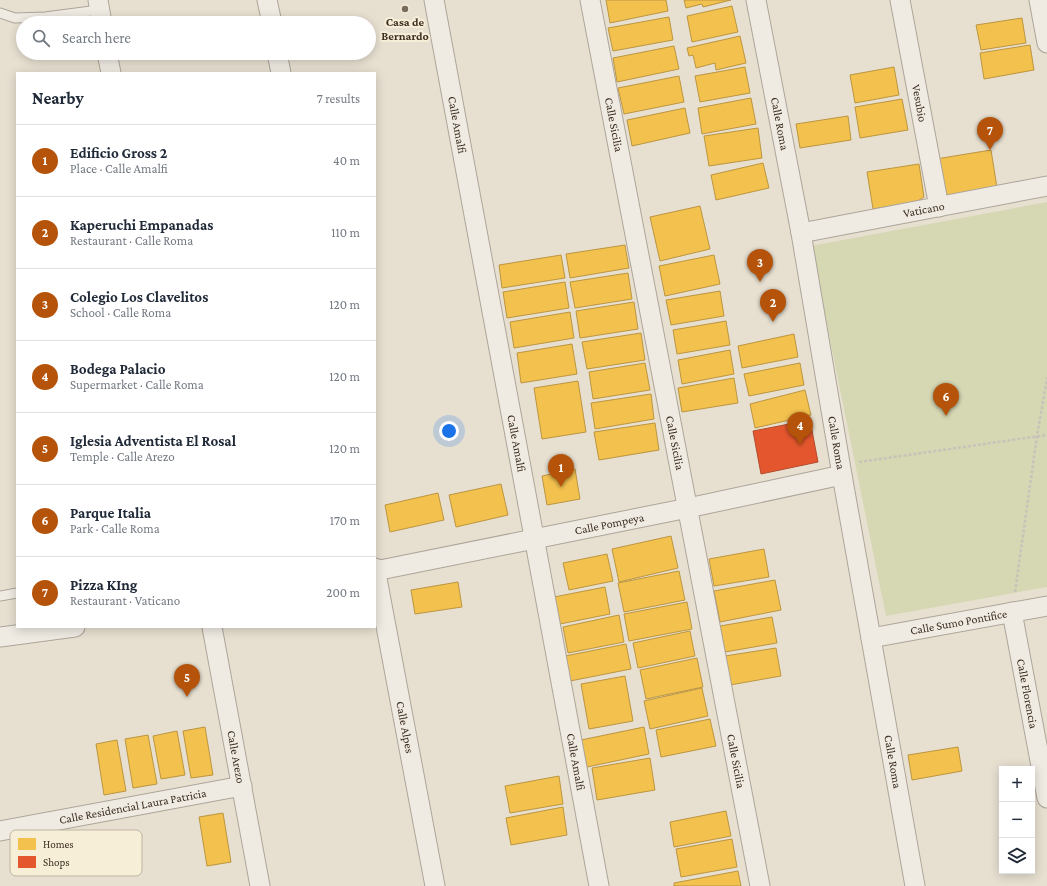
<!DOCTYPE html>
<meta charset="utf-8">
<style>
:root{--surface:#fff;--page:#f2f2f3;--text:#1f2937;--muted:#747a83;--line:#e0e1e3;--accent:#b45309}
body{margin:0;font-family:"Crimson Pro",serif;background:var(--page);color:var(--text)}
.controls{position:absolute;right:12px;bottom:12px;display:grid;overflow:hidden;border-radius:0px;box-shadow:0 2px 10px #0003}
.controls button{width:36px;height:36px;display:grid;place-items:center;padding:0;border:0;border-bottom:1px solid var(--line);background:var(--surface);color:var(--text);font:20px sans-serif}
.you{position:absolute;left:449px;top:431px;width:14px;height:14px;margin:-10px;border:3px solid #fff;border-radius:50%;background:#1a73e8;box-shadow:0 0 0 6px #1a73e833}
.badge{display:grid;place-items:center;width:26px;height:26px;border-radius:50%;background:var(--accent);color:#fff;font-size:13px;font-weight:700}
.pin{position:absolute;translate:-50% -33px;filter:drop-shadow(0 1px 2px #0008)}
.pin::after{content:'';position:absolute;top:21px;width:14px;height:12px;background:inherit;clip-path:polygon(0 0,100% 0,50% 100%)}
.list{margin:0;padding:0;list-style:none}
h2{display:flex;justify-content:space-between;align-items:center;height:52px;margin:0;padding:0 16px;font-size:17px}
h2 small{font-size:13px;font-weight:400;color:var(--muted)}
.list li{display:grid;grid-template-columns:26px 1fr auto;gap:12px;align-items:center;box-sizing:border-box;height:72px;padding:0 16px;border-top:1px solid var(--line)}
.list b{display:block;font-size:15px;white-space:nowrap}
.list p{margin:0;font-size:13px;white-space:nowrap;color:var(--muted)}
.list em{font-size:13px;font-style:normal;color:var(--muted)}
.icon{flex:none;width:22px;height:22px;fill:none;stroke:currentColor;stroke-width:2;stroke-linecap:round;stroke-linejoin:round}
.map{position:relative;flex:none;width:1047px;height:886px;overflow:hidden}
.search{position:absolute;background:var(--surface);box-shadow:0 2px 10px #0003;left:16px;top:16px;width:360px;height:44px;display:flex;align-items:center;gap:10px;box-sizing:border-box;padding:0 14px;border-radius:22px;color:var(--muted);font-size:15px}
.panel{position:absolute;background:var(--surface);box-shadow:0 2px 10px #0003;left:16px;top:72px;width:360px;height:556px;border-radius:0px}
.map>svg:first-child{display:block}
</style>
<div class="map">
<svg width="1047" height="886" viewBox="0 0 1047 886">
<rect width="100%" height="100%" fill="#e7e0d1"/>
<path fill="#d6d7b3" d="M1047 202V587L886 616 811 246Z"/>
<g fill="#f2c14e" stroke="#bc9540">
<path d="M606 0H666L668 11 610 23Z"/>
<path d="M684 0H731L703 7 702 4 686 8Z"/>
<path d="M732 6 738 32 692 42 687 16Z"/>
<path d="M669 17 673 40 613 51 608 28Z"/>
<path d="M1022 18 1026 43 981 50 976 25Z"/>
<path d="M740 36 746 63 716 70 715 63 696 68 693 55 689 56 687 48Z"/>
<path d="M1030 45 1034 70 984 79 980 53Z"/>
<path d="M674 46 679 69 617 82 613 58Z"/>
<path d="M745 67 750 93 700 102 695 76Z"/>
<path d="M894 67 899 95 855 103 850 75Z"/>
<path d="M679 76 684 102 624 114 618 88Z"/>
<path d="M751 98 756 124 702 134 698 108Z"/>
<path d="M902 99 908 130 860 138 855 107Z"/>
<path d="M685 108 690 133 632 146 627 120Z"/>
<path d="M848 116 851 140 800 148 796 124Z"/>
<path d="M758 128 762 158 709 166 704 136Z"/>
<path d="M991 150 998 194 943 203 936 159Z"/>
<path d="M763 163 769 188 716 200 711 175Z"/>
<path d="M919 164 924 197 916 202 873 209 867 172Z"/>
<path d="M700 206 710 249 660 261 650 217Z"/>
<path d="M625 245 629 268 570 278 566 254Z"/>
<path d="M561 255 565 278 502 288 499 265Z"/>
<path d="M714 255 720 284 665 296 659 266Z"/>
<path d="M628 273 632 299 575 308 570 282Z"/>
<path d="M565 282 569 308 507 318 503 292Z"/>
<path d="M720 291 724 316 671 325 666 300Z"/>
<path d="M634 302 638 329 580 338 576 311Z"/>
<path d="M570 312 574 338 514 348 510 322Z"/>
<path d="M726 321 730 345 677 354 673 330Z"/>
<path d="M641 333 645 360 587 369 582 342Z"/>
<path d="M794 334 798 357 742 368 738 346Z"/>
<path d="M572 344 577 374 521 383 517 353Z"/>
<path d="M730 350 734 374 682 384 678 360Z"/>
<path d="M645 363 650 390 593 399 589 372Z"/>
<path d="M800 363 804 385 749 396 744 374Z"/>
<path d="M734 378 738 403 682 412 678 388Z"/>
<path d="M578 381 586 432 542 439 534 388Z"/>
<path d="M805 390 811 415 755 428 750 404Z"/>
<path d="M651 394 654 419 595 429 591 403Z"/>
<path d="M655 423 659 450 599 460 594 432Z"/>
<path d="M575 469 580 499 547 505 542 476Z"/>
<path d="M501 484 508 515 456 527 449 495Z"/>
<path d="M438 493 444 520 390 532 385 505Z"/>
<path d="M671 536 678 568 619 582 612 549Z"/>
<path d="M764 549 769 577 714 586 709 559Z"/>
<path d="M607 554 613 581 569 590 563 563Z"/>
<path d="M679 571 685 600 624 612 618 583Z"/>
<path d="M775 580 781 610 720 622 714 591Z"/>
<path d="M458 582 462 607 415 614 411 590Z"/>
<path d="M605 587 610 614 560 624 554 597Z"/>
<path d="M687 602 692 629 629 641 624 614Z"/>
<path d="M619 615 624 642 568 653 563 627Z"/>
<path d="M772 617 777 643 725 652 720 626Z"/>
<path d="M690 631 695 656 638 668 633 643Z"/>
<path d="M626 644 631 669 570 681 565 656Z"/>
<path d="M776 648 781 676 730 685 725 656Z"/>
<path d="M697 658 703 687 646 699 640 670Z"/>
<path d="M625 676 633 721 589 729 581 684Z"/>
<path d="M702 688 708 716 650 729 644 701Z"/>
<path d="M710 719 716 746 661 757 656 730Z"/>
<path d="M205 727 213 775 191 778 183 731Z"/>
<path d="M644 727 649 754 587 767 581 740Z"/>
<path d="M177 731 185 775 161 779 153 736Z"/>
<path d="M148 735 157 784 133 788 125 739Z"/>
<path d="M117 740 126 791 104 795 96 744Z"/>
<path d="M958 747 962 771 912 780 908 755Z"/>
<path d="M650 758 655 790 597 800 592 768Z"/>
<path d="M559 776 563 804 510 813 505 786Z"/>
<path d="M563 807 567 835 511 845 506 818Z"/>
<path d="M726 811 731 836 674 847 670 822Z"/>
<path d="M223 813 231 862 207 866 199 817Z"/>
<path d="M732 839 737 867 681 877 676 849Z"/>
<path d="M738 871 741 886H674V883Z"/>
</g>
<path fill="#e4572e" stroke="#b24b2a" d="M810 420 818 462 761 474 753 431Z"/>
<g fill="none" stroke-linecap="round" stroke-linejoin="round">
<g stroke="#ada599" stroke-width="11">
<g id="service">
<path d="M0 13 15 18 45 17 99 10"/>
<path d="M0 596 17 593"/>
</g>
</g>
<g stroke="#ada599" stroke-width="21">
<g id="minor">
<path d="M98 0 102 23"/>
<path d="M267 0 272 23"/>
<path id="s1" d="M434 0 599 886"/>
<path id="s2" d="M590 0 760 886"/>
<path id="s3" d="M756 0 801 233 842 475 915 886"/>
<path id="s4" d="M900 0 939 207"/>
<path d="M1039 0 1047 43"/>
<path d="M107 53 111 73"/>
<path d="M277 53 281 73"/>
<path id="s5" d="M801 233 1047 186"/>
<path id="s6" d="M375 568 435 886"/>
<path id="s7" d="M375 571 688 508 842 475"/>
<path id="s8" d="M1012 612 1047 798"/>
<path id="s9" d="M212 627 260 886"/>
<path d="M0 637 75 627"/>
<path id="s10" d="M871 638 1047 606"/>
<path id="s11" d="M0 831 242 786"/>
</g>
</g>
<g stroke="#c8c2b9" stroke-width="2.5" stroke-dasharray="3 2" stroke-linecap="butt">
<path d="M859 462 1047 435"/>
<path d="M1015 592 1037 436 1047 378"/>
</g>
<use href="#service" stroke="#efebe3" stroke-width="9"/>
<use href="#minor" stroke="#efebe3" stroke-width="19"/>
</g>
<circle fill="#786c5e" stroke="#f7eed8" stroke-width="1.5" cx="405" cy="9" r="4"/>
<g text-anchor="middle" stroke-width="4" stroke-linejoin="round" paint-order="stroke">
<g font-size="12" font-weight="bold" fill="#3d2e20" stroke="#f7eed8">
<text x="405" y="26">Casa de<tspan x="405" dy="14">Bernardo</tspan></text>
</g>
<g font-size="12" fill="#3d2e20" stroke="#f7eed8">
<text dy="4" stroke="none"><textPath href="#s4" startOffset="105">Vesubio</textPath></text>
<text dy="4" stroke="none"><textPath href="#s1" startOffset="127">Calle Amalfi</textPath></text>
<text dy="4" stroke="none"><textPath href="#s3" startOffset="126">Calle Roma</textPath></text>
<text dy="4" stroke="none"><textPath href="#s2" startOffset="127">Calle Sicilia</textPath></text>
<text dy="4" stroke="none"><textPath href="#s5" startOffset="125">Vaticano</textPath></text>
<text dy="4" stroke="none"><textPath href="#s1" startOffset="451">Calle Amalfi</textPath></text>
<text dy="4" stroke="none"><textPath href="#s2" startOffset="451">Calle Sicilia</textPath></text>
<text dy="4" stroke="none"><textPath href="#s3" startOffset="450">Calle Roma</textPath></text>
<text dy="4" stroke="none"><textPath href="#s7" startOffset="239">Calle Pompeya</textPath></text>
<text dy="4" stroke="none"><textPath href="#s10" startOffset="89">Calle Sumo Pontifice</textPath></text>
<text dy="4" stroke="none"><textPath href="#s8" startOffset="83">Calle Florencia</textPath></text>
<text dy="4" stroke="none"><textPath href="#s6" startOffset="162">Calle Alpes</textPath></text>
<text dy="4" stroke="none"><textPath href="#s9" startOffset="132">Calle Arezo</textPath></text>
<text dy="4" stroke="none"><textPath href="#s2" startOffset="775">Calle Sicilia</textPath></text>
<text dy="4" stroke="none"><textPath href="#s1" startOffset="775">Calle Amalfi</textPath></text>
<text dy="4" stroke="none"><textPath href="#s3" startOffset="774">Calle Roma</textPath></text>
<text dy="4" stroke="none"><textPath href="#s11" startOffset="135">Calle Residencial Laura Patricia</textPath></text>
</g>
</g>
<rect x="10" y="830" width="132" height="46" rx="6" fill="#f7eed8" stroke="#bfb4a1" stroke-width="1"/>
<rect x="18" y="838" width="18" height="12" fill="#f2c14e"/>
<rect x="18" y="856" width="18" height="12" fill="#e4572e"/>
<g font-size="11" fill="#3d2e20">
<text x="43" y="848">Homes</text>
<text x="43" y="866">Shops</text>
</g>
</svg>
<div class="controls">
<button>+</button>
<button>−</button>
<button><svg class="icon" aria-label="layers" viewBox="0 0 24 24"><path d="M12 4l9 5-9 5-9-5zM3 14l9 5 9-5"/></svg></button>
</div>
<div class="you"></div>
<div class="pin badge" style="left:561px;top:487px">1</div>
<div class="pin badge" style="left:773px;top:322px">2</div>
<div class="pin badge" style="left:760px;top:282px">3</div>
<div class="pin badge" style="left:800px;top:445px">4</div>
<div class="pin badge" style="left:187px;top:697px">5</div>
<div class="pin badge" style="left:946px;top:416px">6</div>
<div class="pin badge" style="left:990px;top:150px">7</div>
<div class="search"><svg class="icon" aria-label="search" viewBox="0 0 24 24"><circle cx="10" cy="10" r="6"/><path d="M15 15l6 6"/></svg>Search here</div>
<section class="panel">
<h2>Nearby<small>7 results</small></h2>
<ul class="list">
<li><span class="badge">1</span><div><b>Edificio Gross 2</b><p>Place · Calle Amalfi</p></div><em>40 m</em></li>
<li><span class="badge">2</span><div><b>Kaperuchi Empanadas</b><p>Restaurant · Calle Roma</p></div><em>110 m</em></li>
<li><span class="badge">3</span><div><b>Colegio Los Clavelitos</b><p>School · Calle Roma</p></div><em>120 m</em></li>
<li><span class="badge">4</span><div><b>Bodega Palacio</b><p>Supermarket · Calle Roma</p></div><em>120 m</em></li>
<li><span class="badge">5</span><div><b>Iglesia Adventista El Rosal</b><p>Temple · Calle Arezo</p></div><em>120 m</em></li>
<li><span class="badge">6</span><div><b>Parque Italia</b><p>Park · Calle Roma</p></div><em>170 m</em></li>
<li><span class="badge">7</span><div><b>Pizza KIng</b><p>Restaurant · Vaticano</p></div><em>200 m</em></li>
</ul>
</section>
</div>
